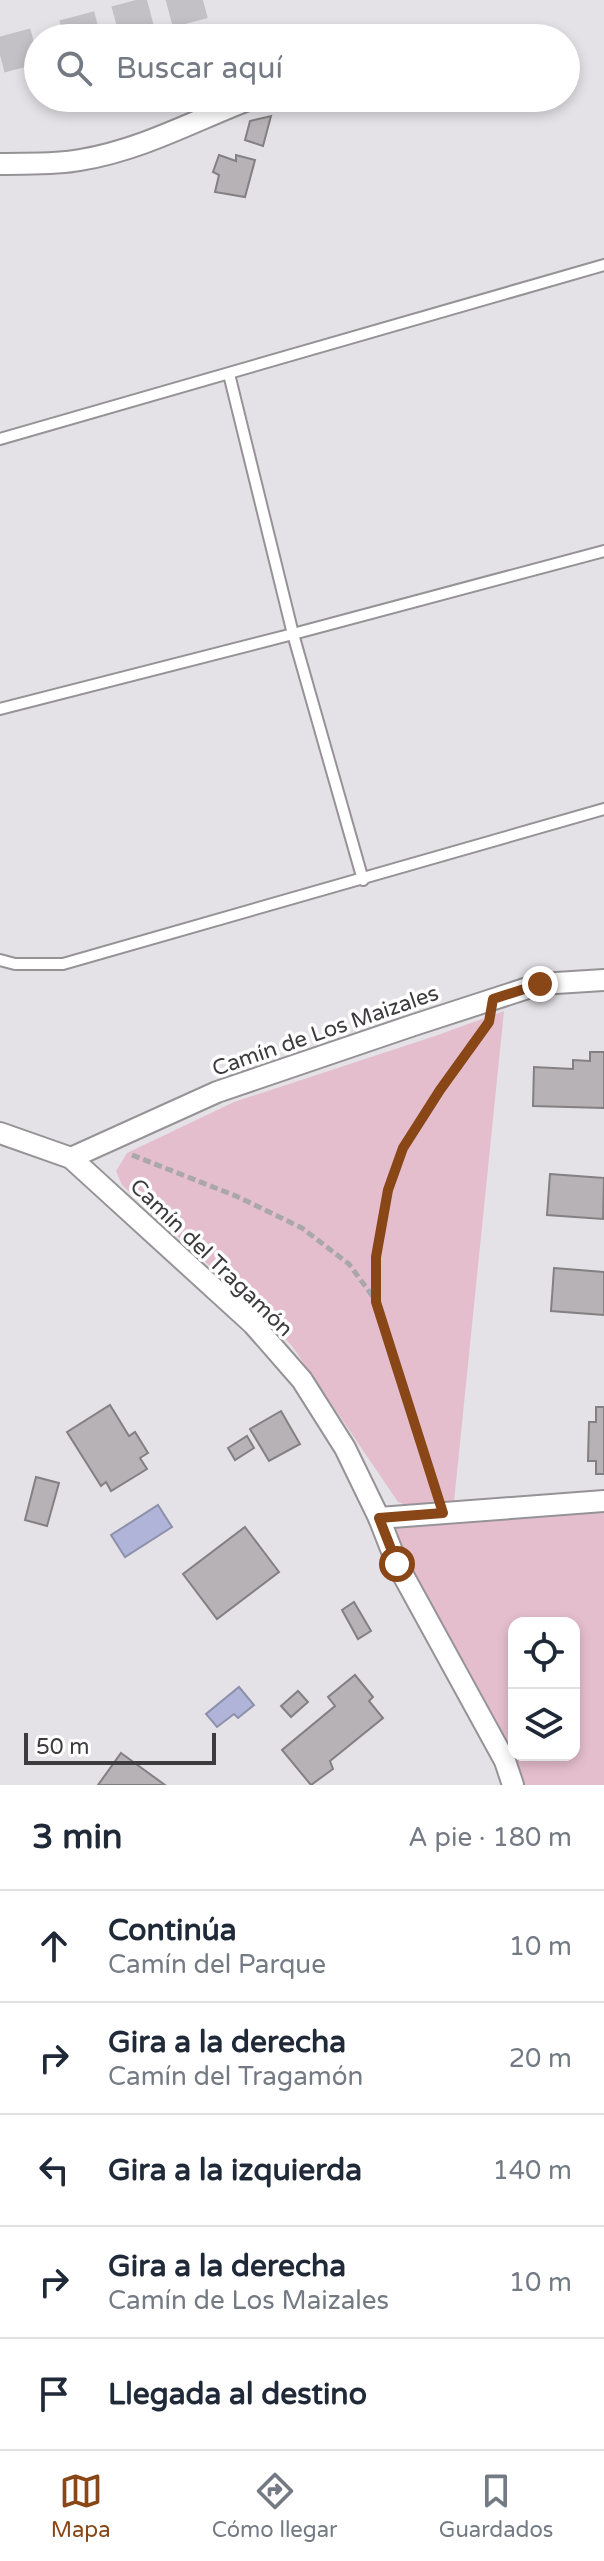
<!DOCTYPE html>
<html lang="es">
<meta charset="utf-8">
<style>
:root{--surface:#fff;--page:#f2f2f3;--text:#1f2937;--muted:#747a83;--line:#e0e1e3;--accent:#894616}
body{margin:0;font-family:"Varela Round",sans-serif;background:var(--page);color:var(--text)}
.controls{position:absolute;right:24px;bottom:24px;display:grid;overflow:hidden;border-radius:16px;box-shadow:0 4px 12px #0003}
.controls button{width:72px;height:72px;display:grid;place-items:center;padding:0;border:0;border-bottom:2px solid var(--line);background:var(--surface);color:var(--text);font:40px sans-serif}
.scale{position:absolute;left:24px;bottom:20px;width:192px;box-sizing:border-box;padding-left:8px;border:4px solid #3d3b3d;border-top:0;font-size:22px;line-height:28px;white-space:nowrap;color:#3d3b3d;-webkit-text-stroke:6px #fff;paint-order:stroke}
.stop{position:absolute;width:24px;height:24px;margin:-18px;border:6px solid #894616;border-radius:50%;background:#fff}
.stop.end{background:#894616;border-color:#fff;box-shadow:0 2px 8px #0008}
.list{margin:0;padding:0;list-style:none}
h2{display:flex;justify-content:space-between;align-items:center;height:104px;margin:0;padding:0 32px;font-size:34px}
h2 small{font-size:26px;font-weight:400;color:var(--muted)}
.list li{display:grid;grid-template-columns:52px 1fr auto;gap:24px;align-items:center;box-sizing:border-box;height:112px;padding:0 32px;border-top:2px solid var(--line)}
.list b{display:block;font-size:30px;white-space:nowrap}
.list p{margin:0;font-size:26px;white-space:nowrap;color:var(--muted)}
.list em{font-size:26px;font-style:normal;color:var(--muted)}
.icon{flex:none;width:44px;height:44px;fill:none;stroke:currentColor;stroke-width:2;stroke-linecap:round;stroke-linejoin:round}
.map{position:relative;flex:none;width:604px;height:1785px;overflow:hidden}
.search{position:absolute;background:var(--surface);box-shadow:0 4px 12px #0003;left:24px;right:24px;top:24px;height:88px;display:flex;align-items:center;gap:20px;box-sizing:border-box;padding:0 28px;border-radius:44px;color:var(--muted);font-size:30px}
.sheet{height:664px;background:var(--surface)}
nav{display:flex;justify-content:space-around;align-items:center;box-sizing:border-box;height:112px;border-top:2px solid var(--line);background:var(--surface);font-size:22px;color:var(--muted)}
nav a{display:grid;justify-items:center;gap:4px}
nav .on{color:var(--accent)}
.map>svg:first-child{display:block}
</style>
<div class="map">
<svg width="604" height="1785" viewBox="0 0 604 1785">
<rect width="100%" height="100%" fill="#e5e2e7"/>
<g fill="#e5becd" fill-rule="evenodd">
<path d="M504 1011 454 1502 406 1505 398 1502 292 1346 267 1319 122 1185 116 1171 127 1153 234 1102 435 1036Z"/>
<path d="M604 1501V1785H513L379 1518ZM514 1623H574V1755H514Z"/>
</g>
<g fill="#afb4d8" stroke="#8d90aa" stroke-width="2">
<path d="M158 1505 172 1527 125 1557 111 1535Z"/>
<path d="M239 1687 254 1705 238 1718 234 1714 217 1727 206 1714Z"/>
</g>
<g fill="#b7b2b5" stroke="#837f82" stroke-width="2">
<path d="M271 116 263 146 245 140 250 121Z"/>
<path d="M219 155 236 161V155L255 160 245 197 215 192 219 175 213 172Z"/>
<path d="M590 1052H604V1108L533 1106 534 1067 573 1069V1060L590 1061Z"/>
<path d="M550 1174 604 1178 603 1219 547 1215Z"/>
<path d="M554 1268 604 1272V1315L551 1311Z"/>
<path d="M110 1405 129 1436 135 1432 148 1453 140 1458 147 1469 111 1491 106 1482 101 1486 67 1432Z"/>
<path d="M596 1407H604V1474H596V1461H588L589 1422H596Z"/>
<path d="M281 1411 300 1444 269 1461 250 1429Z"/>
<path d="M247 1436 254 1448 235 1460 228 1448Z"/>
<path d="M36 1477 59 1483 47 1526 25 1520Z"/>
<path d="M245 1527 279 1572 217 1619 183 1574Z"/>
<path d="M354 1602 371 1631 358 1639 342 1610Z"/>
<path d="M355 1675 373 1697 369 1701 383 1718 330 1761 333 1769 311 1785 282 1750 335 1706 328 1697Z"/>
<path d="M298 1691 308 1702 291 1717 281 1706Z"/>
<path d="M121 1753 165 1785H98Z"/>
</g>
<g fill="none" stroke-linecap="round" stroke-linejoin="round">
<g stroke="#c3c1c5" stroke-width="36" stroke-dasharray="36 18" stroke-linecap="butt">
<path d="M64 38 205 0"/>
<path d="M0 55 38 45"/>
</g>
<g stroke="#969397" stroke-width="14">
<g id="service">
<path d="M229 374 293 634 363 880"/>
<path d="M0 439 604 265"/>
<path d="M0 709 293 634 604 551"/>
<path d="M0 960 15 964H63L604 809"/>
</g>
</g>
<g stroke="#969397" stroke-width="24">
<g id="minor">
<path d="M0 164C26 163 54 165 80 160 142 150 195 120 253 98"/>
<path d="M0 1133 71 1158 253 1324 302 1380 345 1448 379 1518 397 1564 505 1761 513 1785"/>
<path d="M71 1158 217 1092 414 1025 540 984 604 980"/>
<path d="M379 1518 604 1501"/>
</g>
</g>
<g stroke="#aaa7ab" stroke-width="5" stroke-dasharray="8 4" stroke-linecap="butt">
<path d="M132 1155 236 1196 302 1228 349 1264 376 1301"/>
<path d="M437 1493 376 1302V1257L388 1190 403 1148 440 1090 487 1026"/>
</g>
<use href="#service" stroke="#fff" stroke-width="10"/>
<use href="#minor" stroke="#fff" stroke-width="20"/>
</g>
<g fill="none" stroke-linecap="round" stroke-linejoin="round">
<path stroke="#894616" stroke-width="10" d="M397 1564 379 1518 443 1513 376 1302V1257L388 1190 403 1148 440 1090 489 1022 493 999 540 984"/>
</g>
<g text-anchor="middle" stroke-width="7" stroke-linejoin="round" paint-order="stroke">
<g font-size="22" fill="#3d3b3d" stroke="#fff">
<text transform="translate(325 1030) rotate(-19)" y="8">Camín de Los Maizales</text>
<text transform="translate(212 1257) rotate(44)" y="8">Camín del Tragamón</text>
</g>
</g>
</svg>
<div class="controls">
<button><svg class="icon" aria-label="locate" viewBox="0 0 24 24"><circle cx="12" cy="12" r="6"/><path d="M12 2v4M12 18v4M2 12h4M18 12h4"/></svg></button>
<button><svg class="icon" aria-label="layers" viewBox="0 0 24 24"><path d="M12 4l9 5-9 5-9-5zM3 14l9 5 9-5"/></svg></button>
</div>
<div class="scale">50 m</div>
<div class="stop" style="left:397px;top:1564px"></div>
<div class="stop end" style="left:540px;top:984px"></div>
<div class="search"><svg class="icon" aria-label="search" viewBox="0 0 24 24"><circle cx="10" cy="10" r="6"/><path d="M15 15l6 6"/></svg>Buscar aquí</div>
</div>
<section class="sheet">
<h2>3 min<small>A pie · 180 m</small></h2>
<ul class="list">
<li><svg class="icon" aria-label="ahead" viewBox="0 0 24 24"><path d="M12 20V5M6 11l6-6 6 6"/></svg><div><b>Continúa</b><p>Camín del Parque</p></div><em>10 m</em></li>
<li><svg class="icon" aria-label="right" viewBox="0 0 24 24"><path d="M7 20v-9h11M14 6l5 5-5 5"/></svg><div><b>Gira a la derecha</b><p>Camín del Tragamón</p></div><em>20 m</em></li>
<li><svg class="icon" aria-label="left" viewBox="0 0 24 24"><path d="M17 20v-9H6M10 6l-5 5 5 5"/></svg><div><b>Gira a la izquierda</b></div><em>140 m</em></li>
<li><svg class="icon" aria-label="right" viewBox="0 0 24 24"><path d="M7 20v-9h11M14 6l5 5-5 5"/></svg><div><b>Gira a la derecha</b><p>Camín de Los Maizales</p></div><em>10 m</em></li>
<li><svg class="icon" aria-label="arrive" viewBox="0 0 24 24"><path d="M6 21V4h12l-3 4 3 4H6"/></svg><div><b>Llegada al destino</b></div></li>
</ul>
</section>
<nav>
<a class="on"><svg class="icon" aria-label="map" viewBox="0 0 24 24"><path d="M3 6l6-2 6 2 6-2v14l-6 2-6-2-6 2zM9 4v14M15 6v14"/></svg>Mapa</a>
<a><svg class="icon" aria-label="directions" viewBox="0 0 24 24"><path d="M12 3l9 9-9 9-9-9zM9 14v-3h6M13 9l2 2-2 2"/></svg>Cómo llegar</a>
<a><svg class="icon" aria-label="saved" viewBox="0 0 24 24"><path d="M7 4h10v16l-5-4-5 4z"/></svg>Guardados</a>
</nav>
